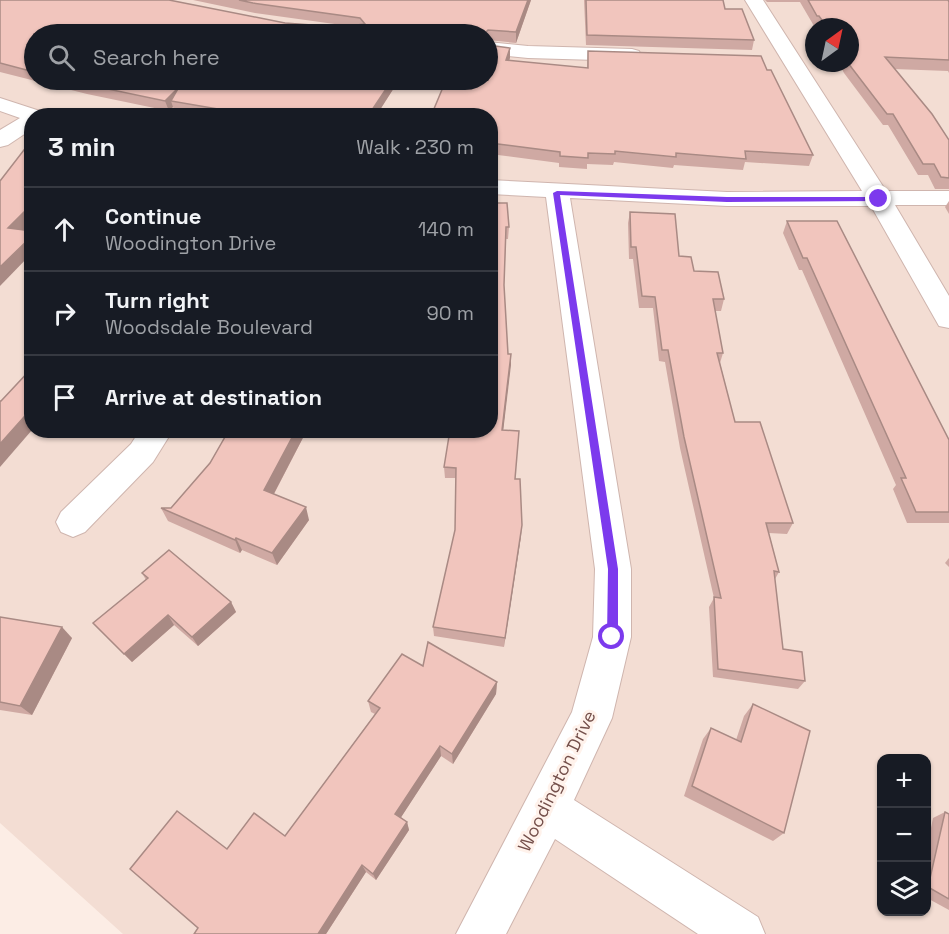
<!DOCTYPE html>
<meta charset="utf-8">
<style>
:root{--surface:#171b24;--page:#242831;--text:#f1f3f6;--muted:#9ea1a6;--line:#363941}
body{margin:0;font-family:"Space Grotesk",sans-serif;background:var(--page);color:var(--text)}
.controls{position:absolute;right:18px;bottom:18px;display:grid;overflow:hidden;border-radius:12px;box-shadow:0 2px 4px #0004}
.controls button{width:54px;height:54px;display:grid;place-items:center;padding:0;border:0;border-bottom:2px solid var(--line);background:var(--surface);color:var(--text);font:30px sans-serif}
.compass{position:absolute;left:805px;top:18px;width:54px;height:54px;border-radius:50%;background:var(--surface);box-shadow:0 2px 4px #0004;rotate:33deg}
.stop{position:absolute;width:18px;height:18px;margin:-14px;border:4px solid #7c3aed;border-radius:50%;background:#fff}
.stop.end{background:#7c3aed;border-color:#fff;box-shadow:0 2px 6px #0008}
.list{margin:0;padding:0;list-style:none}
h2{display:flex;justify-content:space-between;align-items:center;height:78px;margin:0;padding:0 24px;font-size:26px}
h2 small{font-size:20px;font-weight:400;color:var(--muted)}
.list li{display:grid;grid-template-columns:39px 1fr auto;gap:18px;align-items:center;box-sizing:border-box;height:84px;padding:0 24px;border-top:2px solid var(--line)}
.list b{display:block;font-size:22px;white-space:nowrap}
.list p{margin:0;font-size:20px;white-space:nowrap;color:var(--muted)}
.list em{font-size:20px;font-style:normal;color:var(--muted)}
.icon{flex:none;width:33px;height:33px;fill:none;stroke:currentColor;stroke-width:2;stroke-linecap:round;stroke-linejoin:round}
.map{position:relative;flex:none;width:949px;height:934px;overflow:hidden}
.search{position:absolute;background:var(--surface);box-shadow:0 2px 4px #0004;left:24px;top:24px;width:474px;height:66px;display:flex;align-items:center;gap:15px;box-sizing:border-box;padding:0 21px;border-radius:33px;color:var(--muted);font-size:22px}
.panel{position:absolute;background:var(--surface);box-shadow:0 2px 4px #0004;left:24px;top:108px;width:474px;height:330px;border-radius:24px}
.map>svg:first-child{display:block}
</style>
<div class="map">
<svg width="949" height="934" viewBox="0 0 949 934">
<rect width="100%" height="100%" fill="#fcede5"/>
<path fill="#f3ddd3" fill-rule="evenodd" d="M0 0H949V934H123L0 823ZM814 27H850V63H814ZM34 34H488V80H34ZM32 116H490V430H32ZM882 758H926V912H882Z"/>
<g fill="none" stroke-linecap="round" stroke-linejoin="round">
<g stroke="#cfb5ae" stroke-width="2">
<g id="minor">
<path d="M745 0H763L886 191H949V205H895L949 296V328L939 326 871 206H727L570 198 631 569V637L612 718 574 800 758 917 765 934H698L555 839 506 934H456L572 712 593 637 595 569 546 197 490 194V180L727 192 862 191Z"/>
<path d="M488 42 528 46 632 49 639 51 641 55 639 59 632 61 528 58 488 54Z"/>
<path d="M0 98 43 112 46 116H32V129L8 145 0 147V130L20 118 0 111Z"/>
<path d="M140 430H173L153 462 85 532 73 537 61 532 56 522 61 512 131 444Z"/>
</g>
</g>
<use href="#minor" fill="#fff" fill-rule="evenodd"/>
</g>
<g fill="#cfa9a3">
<path d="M0 0 338 27 349 26 255 13 193 0H531L516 43 488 40 34 34V80H399L376 116H195L175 112 173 107 169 111 87 94 0 72Z"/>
<path d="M584 0H723L725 9 754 40 752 50 586 45Z"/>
<path d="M765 0H949V73L948 71 894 69 949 140V189H935L928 175H918L888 125H883L844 73 839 63H850V27L814 26 800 2H767Z"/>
<path d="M588 51 767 70 813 155 809 166 745 162 743 170 674 165 673 168 614 162 613 165 587 164V169L559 167V163L490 154V116L444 84 404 80H488L510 58 509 61 587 68Z"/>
<path d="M949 201V214L945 207Z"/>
<path d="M490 203 509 227 508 239H506L504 285 508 354H511L503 430 515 479 521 536 504 647 434 636 433 627 455 530 456 478H445L444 467Z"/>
<path d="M630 212 724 299 721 311H715L723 353 720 363 735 422 793 523 787 534 769 533 779 572 775 579 783 649 805 681 798 689 713 677 709 607 714 598 680 448 665 362 659 361 653 308H639L633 259H629L628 223Z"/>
<path d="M787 221 949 440V523H907L893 489 896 485 802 270H799L783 233Z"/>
<path d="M229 430H307L274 494 309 520 277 565 242 550 240 553 168 521 161 508H171L210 463Z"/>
<path d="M949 558V567L945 563Z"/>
<path d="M142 573 231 602 236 612 198 646 174 625 132 662 93 623 146 580Z"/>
<path d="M0 617 72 638 32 715 0 710Z"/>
<path d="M423 666 497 682 496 694 453 764 441 756 401 817 407 822 409 830 376 880 366 872 326 934H194L198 928 227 849 285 836 375 714 371 712 368 701Z"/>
<path d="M753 704 784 833 773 841 684 796 703 739 711 728 736 740 744 716Z"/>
<path d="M945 812 949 814V910L927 898V848L933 818Z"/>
</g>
<g fill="#a98a84">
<path d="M528 0H531L516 43V32Z"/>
<path d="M510 48V58L505 71 506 60Z"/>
<path d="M392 80H399L376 116H368Z"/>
<path d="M179 87 171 101 173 107 169 111 165 101Z"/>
<path d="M32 204V222L14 239 8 228Z"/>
<path d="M32 236V253L0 286V267Z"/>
<path d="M511 354V365L502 441V430Z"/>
<path d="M32 408V430L0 467V444Z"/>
<path d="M296 430H307L269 503 264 490Z"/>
<path d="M306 507 309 520 277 565 272 553Z"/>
<path d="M522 525 521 536 504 647 505 638Z"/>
<path d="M236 538 242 550 240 553 235 540Z"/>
<path d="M231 602 236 612 198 646 192 637Z"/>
<path d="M168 615 174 625 132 662 124 654Z"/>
<path d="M62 627 72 638 32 715 20 706Z"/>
<path d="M497 682 496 694 453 764 452 754Z"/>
<path d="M440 746 441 756 398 822 395 814Z"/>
<path d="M407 822 409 830 376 880 373 874Z"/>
<path d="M362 865 366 872 326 934H318Z"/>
</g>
<g fill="#f1c5bd" stroke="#a98a84" stroke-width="1.5">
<path d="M0 0H169L285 23 338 27 365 24 360 18 253 3 239 0H528L516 32 488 30 486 32V34H34V72L0 63Z"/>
<path d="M586 0H723L725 9H742L754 40 587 35Z"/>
<path d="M808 0H948L949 2V60L885 57 932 114 949 140V178L941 177 934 164H923L893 114H887L848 63H850V27H827L819 16H817Z"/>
<path d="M488 45 510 48 506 60 588 68V51L761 56 767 70H771L813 155 745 151 746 159 676 153V157L615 151V154L588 153V158L560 156V152L490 143V116H431L446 80H488Z"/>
<path d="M65 80H392L368 116H259L171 101 179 87 165 101Z"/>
<path d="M32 142V204L8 228 32 231V236L0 267V181L27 146Z"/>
<path d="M490 203H507L509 227H506L504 285 508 354H511L502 430 519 431 515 479H520L522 525 505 638 433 627 455 530 456 468 444 467 450 430H490Z"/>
<path d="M630 212 675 214 679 256 691 257 694 271 718 272 724 299H713L723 353H717L735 422H760L793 523H766L779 572 774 571 783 649 802 652 805 681 718 669 714 597 721 598 684 437 668 350H662L655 297 642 296 636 247H631Z"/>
<path d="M787 221H837L949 440V512H916L901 478H906L807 258H803Z"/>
<path d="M32 368V408L0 444V401H1Z"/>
<path d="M229 430H296L264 490 306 507 272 553 236 538 235 540 161 508H171L210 463Z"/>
<path d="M169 550 231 602 192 637 168 615 124 654 93 623 148 578 142 573Z"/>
<path d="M0 617 62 627 20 706 0 702Z"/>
<path d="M428 642 497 682 452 754 440 746 395 814 407 822 373 874 362 865 318 934H194L198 928 130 869 177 811 227 849 254 813 285 836 380 708 368 701 402 654 423 666Z"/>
<path d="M753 704 810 731 784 833 692 786 711 728 741 742Z"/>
<path d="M945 812 949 814V899L928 887Z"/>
</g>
<path fill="#7c3aed" d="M557 191 727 197H879L882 199 879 201 727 202 560 195 618 569V637L612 643 607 637 608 569 553 193Z"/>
<g text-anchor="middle" stroke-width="6" stroke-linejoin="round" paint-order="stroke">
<g font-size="18" fill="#744f4a" stroke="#fff2eb">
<text transform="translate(557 781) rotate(-64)" y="6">Woodington Drive</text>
</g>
</g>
</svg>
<div class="controls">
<button>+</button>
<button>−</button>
<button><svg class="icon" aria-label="layers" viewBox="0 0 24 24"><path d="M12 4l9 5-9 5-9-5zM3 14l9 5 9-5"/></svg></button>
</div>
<svg class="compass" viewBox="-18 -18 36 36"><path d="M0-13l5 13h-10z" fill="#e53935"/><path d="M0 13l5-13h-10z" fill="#9ea1a6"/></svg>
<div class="stop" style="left:612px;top:637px"></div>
<div class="stop end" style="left:879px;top:199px"></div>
<div class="search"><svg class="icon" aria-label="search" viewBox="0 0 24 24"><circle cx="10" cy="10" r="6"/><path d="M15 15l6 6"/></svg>Search here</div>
<section class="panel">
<h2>3 min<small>Walk · 230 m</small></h2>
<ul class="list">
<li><svg class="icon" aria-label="ahead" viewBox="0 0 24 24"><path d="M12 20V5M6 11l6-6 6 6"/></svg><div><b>Continue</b><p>Woodington Drive</p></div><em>140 m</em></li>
<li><svg class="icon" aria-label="right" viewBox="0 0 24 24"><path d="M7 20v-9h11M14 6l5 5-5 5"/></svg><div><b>Turn right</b><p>Woodsdale Boulevard</p></div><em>90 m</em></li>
<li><svg class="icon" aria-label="arrive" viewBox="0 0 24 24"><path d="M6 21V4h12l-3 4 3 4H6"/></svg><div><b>Arrive at destination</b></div></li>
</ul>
</section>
</div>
